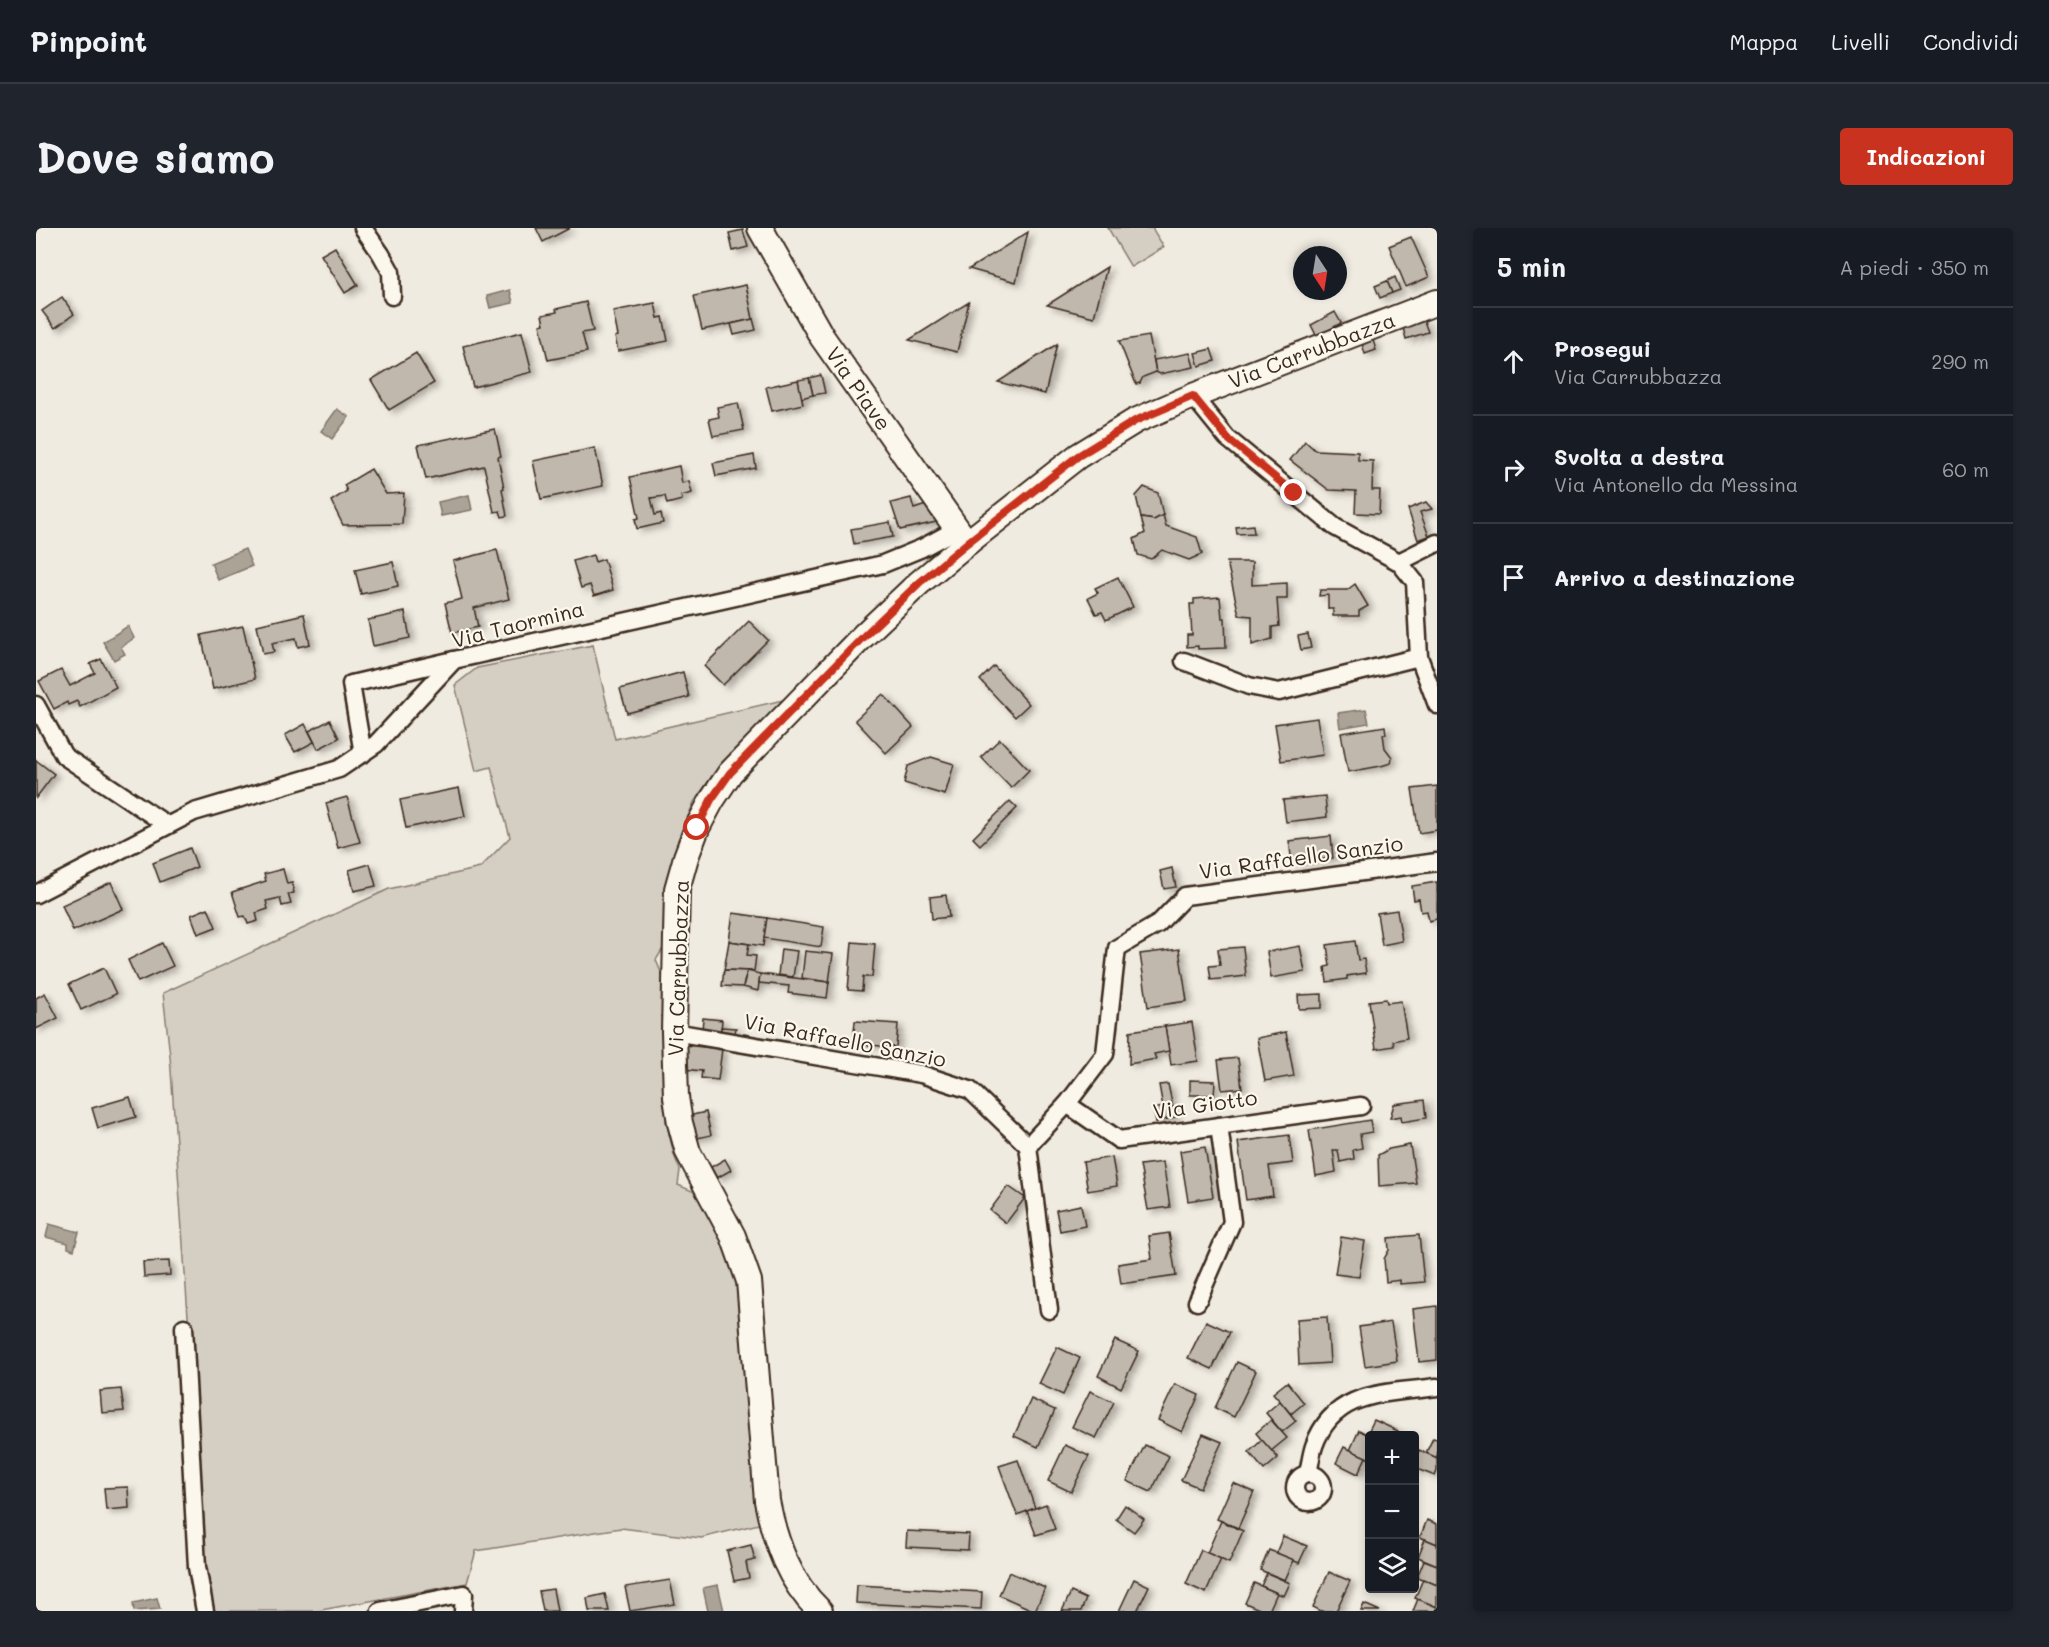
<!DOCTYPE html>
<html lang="it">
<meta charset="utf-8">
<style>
:root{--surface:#171b24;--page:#20242c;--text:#f1f3f6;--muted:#9ea1a6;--line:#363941;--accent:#c8321e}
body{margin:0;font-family:Mali,sans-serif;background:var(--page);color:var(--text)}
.controls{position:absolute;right:18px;bottom:18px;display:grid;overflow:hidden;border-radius:6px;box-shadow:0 3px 9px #0003}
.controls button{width:54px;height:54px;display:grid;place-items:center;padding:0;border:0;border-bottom:2px solid var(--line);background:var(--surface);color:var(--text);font:30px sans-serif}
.compass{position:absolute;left:1257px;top:18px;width:54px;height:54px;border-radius:50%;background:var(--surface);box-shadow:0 3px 9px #0003;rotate:168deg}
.stop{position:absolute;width:18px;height:18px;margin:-14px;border:4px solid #c8321e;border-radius:50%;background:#fff}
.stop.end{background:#c8321e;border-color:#fff;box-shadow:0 2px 6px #0008}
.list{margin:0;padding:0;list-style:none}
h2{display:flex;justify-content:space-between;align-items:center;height:78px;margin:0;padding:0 24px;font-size:26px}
h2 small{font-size:20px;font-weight:400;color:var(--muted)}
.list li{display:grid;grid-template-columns:39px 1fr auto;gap:18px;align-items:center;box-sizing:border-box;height:108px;padding:0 24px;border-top:2px solid var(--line)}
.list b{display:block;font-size:22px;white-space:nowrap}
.list p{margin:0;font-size:20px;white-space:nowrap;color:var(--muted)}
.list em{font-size:20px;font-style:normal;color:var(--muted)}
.icon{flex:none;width:33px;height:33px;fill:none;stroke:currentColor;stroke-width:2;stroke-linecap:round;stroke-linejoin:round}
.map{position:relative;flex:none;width:1401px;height:1383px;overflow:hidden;border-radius:6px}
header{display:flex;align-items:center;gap:36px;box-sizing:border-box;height:84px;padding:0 30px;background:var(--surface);border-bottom:2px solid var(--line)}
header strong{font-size:28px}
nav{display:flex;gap:33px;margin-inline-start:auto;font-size:21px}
.intro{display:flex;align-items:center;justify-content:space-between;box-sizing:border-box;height:144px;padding:0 36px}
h1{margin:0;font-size:42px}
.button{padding:15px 27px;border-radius:6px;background:var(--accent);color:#fff;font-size:21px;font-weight:700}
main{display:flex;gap:36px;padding:0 36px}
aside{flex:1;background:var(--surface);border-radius:6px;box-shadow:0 3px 9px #0003}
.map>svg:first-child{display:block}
</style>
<header>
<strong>Pinpoint</strong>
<nav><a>Mappa</a><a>Livelli</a><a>Condividi</a></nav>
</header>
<div class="intro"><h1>Dove siamo</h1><a class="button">Indicazioni</a></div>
<main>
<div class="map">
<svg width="1401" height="1383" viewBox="0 0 1401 1383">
<defs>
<filter id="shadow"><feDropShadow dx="5" dy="3" stdDeviation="3" flood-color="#0004"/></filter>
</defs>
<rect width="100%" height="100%" fill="#f0ebe0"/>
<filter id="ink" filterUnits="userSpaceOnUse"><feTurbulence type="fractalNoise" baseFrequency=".0167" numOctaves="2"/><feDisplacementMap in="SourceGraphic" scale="12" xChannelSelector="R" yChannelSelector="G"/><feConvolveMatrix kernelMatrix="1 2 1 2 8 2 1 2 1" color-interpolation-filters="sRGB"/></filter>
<g filter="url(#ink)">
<g fill="#d5cec3" stroke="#887c70" stroke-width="1.5">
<path d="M1072 0H1116L1128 19 1095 39Z"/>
<path d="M557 417 579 511 751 471 678 545 658 574 642 612 636 645 628 719 620 732 627 749 630 893 638 927 644 942 642 957 661 965 697 1029 703 1061 723 1296 665 1310 585 1300 440 1323 431 1355 280 1383H176L169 1335 134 828 127 765 353 661 444 640 474 609 455 539 440 543 419 457 441 440Z"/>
</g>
<g fill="#aca397" stroke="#7f7367" stroke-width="1.5">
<path d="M474 62 477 75 454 80 451 68Z"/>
<path d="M301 181 313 189 296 211 285 203Z"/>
<path d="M433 267 436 282 405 288 402 274Z"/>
<path d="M209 321 216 338 182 352 175 335Z"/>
<path d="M92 398 98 410 85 419 89 426 78 432 67 414Z"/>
<path d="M1330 481 1333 495 1304 500 1302 485Z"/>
<path d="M13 996 43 1004 38 1022 32 1020V1015L10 1009Z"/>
<path d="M682 1357 688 1383H672L667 1360Z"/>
<path d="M121 1370 124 1381 98 1383 97 1375Z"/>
</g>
<g fill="#c0b8ad" stroke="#3b2a1e" stroke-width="1.5" filter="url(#shadow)">
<path d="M500 0H534L507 14Z"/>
<path d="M707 2 712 19 697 23 693 5Z"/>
<path d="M992 4 980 54 933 41Z"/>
<path d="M1375 9 1393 49 1370 59 1353 18Z"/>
<path d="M299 19 322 57 309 65 285 27Z"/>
<path d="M1071 39 1058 89 1011 77Z"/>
<path d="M1359 49 1364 62 1356 65 1351 53Z"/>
<path d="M1351 53 1356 65 1344 70 1339 58Z"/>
<path d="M710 57 717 91 666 102 658 68Z"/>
<path d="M26 69 38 86 19 100 6 83Z"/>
<path d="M550 74 557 103 546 105 551 124 512 132 504 97 508 96 506 87 521 84 520 81Z"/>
<path d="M933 74 921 124 873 112Z"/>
<path d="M619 75 622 90 627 89 632 113 582 123 579 109 582 108 577 83Z"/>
<path d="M1299 84 1305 95 1281 109 1275 97Z"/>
<path d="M717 91 720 102 698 107 695 96Z"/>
<path d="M1388 93 1392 104 1370 111 1367 100Z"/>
<path d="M486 104 496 144 437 159 427 118Z"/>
<path d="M1113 108 1120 144 1107 149 1104 155 1100 156 1083 113Z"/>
<path d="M1337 112 1340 122 1329 126 1326 116Z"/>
<path d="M1021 116 1009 166 962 154Z"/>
<path d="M1175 121 1179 133 1163 138 1159 125Z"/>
<path d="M380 125 398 155 353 182 335 152Z"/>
<path d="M1154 125 1158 139 1124 146 1120 144 1118 132Z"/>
<path d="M785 147 789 165 777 167 773 150Z"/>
<path d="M773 150 777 167 765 170 762 152Z"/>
<path d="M762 152 767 176 736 183 730 159Z"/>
<path d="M702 175 708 202 677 208 673 191 683 189 681 179Z"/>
<path d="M459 201 465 228 462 229 468 260 466 261 471 288 466 289 464 283 458 284 448 238 390 251 382 217Z"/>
<path d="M1269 213 1279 222 1322 224V232L1337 233 1336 262H1344L1343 286 1319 285 1320 263 1293 262 1254 232Z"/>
<path d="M559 220 567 258 505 271 497 233Z"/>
<path d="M718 227 720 240 680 248 677 235Z"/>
<path d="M643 238 646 255 653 253 656 265 645 268 646 272 631 276 629 268 615 270 619 287 625 285 627 295 601 301 599 291 603 290 594 249Z"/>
<path d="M335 241 350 266 368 265 366 296 307 297 295 273 311 263 308 257Z"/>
<path d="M1108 259 1122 265 1127 287 1118 292 1105 290 1100 268Z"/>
<path d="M875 270 878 281 893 276 905 293 864 302 855 275Z"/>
<path d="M1390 274 1396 281 1384 284 1393 308 1382 312 1372 281Z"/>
<path d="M1127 287 1130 298 1161 309 1166 326 1153 332 1126 322 1115 331 1102 327 1098 311 1109 305 1105 290 1118 292Z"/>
<path d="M854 294 857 309 818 316 815 301Z"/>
<path d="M1217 297 1218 305 1201 306 1200 299Z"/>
<path d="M461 322 473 371 438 380 442 399 416 405 409 375 426 371 417 333Z"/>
<path d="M557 327 559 334 568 331 577 362 558 368 554 357 545 360 537 333Z"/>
<path d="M357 334 362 358 325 366 319 342Z"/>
<path d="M1191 334H1216V357L1251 355V371H1241L1243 398 1236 399V411L1216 417V388L1203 387Z"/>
<path d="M1082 349 1097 379 1070 392 1066 384 1060 386 1052 370 1062 365 1059 360Z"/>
<path d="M1319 356 1332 378 1323 383V388H1297V381H1292V367L1283 368 1284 362H1311Z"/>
<path d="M1184 369 1186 390H1189L1190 420 1162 421V418L1151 419V407H1156L1154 376H1158V371Z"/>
<path d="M369 384 374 410 337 418 332 392Z"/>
<path d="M268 386 274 416 262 419 260 410 236 415 238 424 227 426 221 397Z"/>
<path d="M713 393 732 412 687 457 668 438Z"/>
<path d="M207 398 219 451 177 461 165 407Z"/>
<path d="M1272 406 1275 420 1265 422 1262 408Z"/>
<path d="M65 431 80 459 44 479 41 473 32 477 31 474 18 481 3 453 25 442 34 458 59 445 54 436Z"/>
<path d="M958 438 993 476 979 489 944 452Z"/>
<path d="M647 444 653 469 591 485 584 461Z"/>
<path d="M847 466 877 499 850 525 819 492Z"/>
<path d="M1281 490 1287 527 1245 533 1239 496Z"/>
<path d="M294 492 303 510 282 521 273 503Z"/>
<path d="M269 496 278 514 259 524 249 507Z"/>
<path d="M1349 498 1350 506H1347L1349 520 1356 529 1355 535 1345 538 1312 544 1305 505Z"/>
<path d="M964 511 993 542 975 560 945 529Z"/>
<path d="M895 529 918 536 909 567 868 555 872 538Z"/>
<path d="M0 532 18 546 0 570Z"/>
<path d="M1401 558V602L1383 605 1376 561Z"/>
<path d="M423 560 429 588 370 600 364 572Z"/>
<path d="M1289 568 1291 589 1250 594 1247 572Z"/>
<path d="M311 569 324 614 302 620 290 575Z"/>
<path d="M974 573 981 580 944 617 937 610Z"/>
<path d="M1295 608 1297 630 1256 635 1253 613Z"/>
<path d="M154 620 161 639 124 654 117 635Z"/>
<path d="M334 636 340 658 318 663 313 642Z"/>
<path d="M1136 640 1140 659 1128 661 1124 643Z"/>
<path d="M247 641 251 656 256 655 258 665 252 666 255 676 246 678 244 670 230 673 232 681 220 685 222 693 212 696 209 688 204 689 196 664 230 653 228 646Z"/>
<path d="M75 654 87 681 37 703 26 677Z"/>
<path d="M1401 654V691L1393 693 1391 683 1385 684 1383 671 1378 672 1376 658Z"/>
<path d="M910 667 913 689 896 691 894 669Z"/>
<path d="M172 680 180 699 162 706 155 687Z"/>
<path d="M1361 682 1366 713 1346 717 1341 685Z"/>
<path d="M697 685 731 690 727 718 693 713Z"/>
<path d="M731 690 788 699 785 719 728 710Z"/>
<path d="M693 713 713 716 711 727 720 728 718 743 688 742Z"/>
<path d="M1319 713 1322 732 1328 731 1330 745 1311 748V751L1291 754 1289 739 1294 738 1291 717Z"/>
<path d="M816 714 839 716 836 749H827L826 763 812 762Z"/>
<path d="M126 715 137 738 102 754 92 732Z"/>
<path d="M1264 718 1269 744 1235 750 1231 724Z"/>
<path d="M1207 719 1210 748 1175 752 1173 738 1184 737 1182 721Z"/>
<path d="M745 721 761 723 757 749 742 747Z"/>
<path d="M1143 721 1151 773 1112 779 1104 726Z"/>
<path d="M769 723 797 726 793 754 766 750Z"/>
<path d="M68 740 80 766 45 782 33 756Z"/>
<path d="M688 742 711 743 707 759 686 758Z"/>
<path d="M711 743 724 746 722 763 707 759Z"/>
<path d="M724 746 793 754 791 770 752 765 753 758 723 755Z"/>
<path d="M9 765 22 790 0 801V770Z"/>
<path d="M1286 766V780L1263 781 1262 767Z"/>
<path d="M1350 771 1351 775 1365 773 1371 810 1357 813 1358 818 1340 821 1333 773Z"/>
<path d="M667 790 686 792 685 803 666 802Z"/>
<path d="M819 793 862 796 860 819 817 816Z"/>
<path d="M1156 794 1162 833 1135 837 1129 798Z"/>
<path d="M1129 798 1133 823 1118 826 1120 831 1093 836 1094 803Z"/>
<path d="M685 799 700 800 699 805 685 803Z"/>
<path d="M1250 804 1258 848 1229 853 1221 810Z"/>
<path d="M648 817 686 821 682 852 665 850 666 843 647 841Z"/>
<path d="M1202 830 1206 860 1186 862 1182 832Z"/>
<path d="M1154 852 1179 853 1178 867H1154Z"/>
<path d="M1132 856 1139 889 1120 894 1117 881 1127 879 1123 857Z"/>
<path d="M94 869 100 889 62 900 56 880Z"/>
<path d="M1388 872 1390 890 1366 894 1365 888 1354 890 1358 876Z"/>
<path d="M670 884 675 907 657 911 652 888Z"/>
<path d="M1334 892 1336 904 1324 906 1326 920 1317 922 1318 931 1304 934 1302 922H1297L1300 944 1280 948 1273 902Z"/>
<path d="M1253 907 1257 935 1233 938 1237 968 1210 972 1202 914Z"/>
<path d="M1374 917 1380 955 1343 958 1342 927 1353 921Z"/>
<path d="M1169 919 1177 969 1152 973 1144 923Z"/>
<path d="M1076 929 1081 958 1052 963 1047 934Z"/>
<path d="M689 931 695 942 681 950 675 939Z"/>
<path d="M1127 934 1134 979 1112 982 1104 937Z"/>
<path d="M972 958 989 970 970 995 954 982Z"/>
<path d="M1045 977 1049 998 1024 1003 1020 982Z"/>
<path d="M1133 1005 1140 1048 1085 1056 1082 1036 1116 1031 1113 1008Z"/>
<path d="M1383 1007 1388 1054 1364 1056V1052L1350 1054 1348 1031 1353 1022 1352 1010Z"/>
<path d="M1305 1009 1329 1013 1323 1049 1299 1046Z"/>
<path d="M133 1033 134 1047 108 1049 107 1034Z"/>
<path d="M1401 1078V1132L1383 1134 1377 1081Z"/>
<path d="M1291 1089 1294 1135 1263 1137 1261 1091Z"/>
<path d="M1170 1093 1194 1104 1176 1141 1152 1130Z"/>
<path d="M1355 1094 1361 1133 1329 1138 1323 1099Z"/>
<path d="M1079 1112 1103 1123 1085 1160 1062 1148Z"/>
<path d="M1021 1119 1044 1130 1027 1167 1003 1156Z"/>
<path d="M1201 1134 1220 1143 1198 1189 1179 1180Z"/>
<path d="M1251 1154 1268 1175 1255 1186 1237 1165Z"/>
<path d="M1139 1156 1163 1167 1146 1204 1122 1192Z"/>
<path d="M85 1161 88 1183 66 1185 64 1163Z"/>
<path d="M1054 1163 1078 1174 1060 1210 1036 1199Z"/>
<path d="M995 1171 1019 1182 1002 1219 978 1208Z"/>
<path d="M1244 1173 1260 1193 1246 1204 1230 1185Z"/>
<path d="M1235 1192 1251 1210 1235 1223 1220 1205Z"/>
<path d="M1338 1192 1362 1203 1360 1208 1331 1206Z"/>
<path d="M1323 1202 1334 1208V1231L1314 1222Z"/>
<path d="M1167 1206 1186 1214 1164 1260 1145 1252Z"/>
<path d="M1397 1210 1401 1211V1230L1390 1225Z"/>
<path d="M1226 1212 1242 1230 1228 1242 1213 1224Z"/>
<path d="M1029 1217 1053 1228 1035 1264 1012 1253Z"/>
<path d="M1109 1217 1133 1228 1115 1264 1091 1253Z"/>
<path d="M1308 1219 1330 1229 1322 1246 1300 1235Z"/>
<path d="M1383 1222 1401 1230V1243L1399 1248 1378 1240V1232Z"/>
<path d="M982 1232 999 1280 981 1287 963 1238Z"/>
<path d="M1197 1255 1218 1264 1202 1300 1181 1291Z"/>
<path d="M92 1259 93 1280 70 1282 68 1260Z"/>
<path d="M1010 1276 1019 1301 1000 1307 991 1283Z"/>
<path d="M1089 1277 1108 1291 1098 1304 1080 1291Z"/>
<path d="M1391 1292 1401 1296V1316L1384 1309Z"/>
<path d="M1185 1293 1207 1303 1193 1335 1171 1325Z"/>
<path d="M871 1303 933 1306 932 1322 870 1319Z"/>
<path d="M1247 1308 1271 1318 1263 1335 1240 1325Z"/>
<path d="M1389 1311 1401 1316V1337L1382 1329Z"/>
<path d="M715 1317 719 1332 710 1334 713 1350 698 1353 691 1323Z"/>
<path d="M1165 1322 1185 1331 1170 1365 1150 1356Z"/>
<path d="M1233 1322 1258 1332 1249 1352 1224 1342Z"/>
<path d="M1388 1332 1401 1337V1357L1381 1349Z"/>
<path d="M973 1344 1009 1360 999 1383 963 1367Z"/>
<path d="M1293 1344 1314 1353 1300 1383H1285L1277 1379Z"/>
<path d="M1231 1345 1254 1355 1248 1368 1225 1358Z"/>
<path d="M1098 1351 1113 1358 1101 1383H1083Z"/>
<path d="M1387 1351 1401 1357V1379L1379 1370Z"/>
<path d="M634 1352 639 1376 594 1383 589 1359Z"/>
<path d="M1218 1355 1241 1365 1233 1383H1228L1209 1375Z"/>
<path d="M821 1357 946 1364 945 1381 820 1375Z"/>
<path d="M517 1361 521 1383H507L503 1363Z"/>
<path d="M1035 1364 1050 1371 1045 1383H1026Z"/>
<path d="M569 1366 573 1383H553L551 1370Z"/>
<path d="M1382 1371 1401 1379V1383H1377Z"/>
<path d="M1328 1376 1344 1383H1325Z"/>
</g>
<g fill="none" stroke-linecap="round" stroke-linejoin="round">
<g stroke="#3b2a1e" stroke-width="21">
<g id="minor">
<path d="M327 0 345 26 355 44 356 68"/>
<path d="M1157 168 1191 210 1299 299 1363 334 1379 354 1383 429 1401 477"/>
<path d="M1363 334 1401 315"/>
<path d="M1148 433 1213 458 1243 464 1383 429"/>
<path d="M0 477 28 528 131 597"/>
<path d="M327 526 315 456 418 432"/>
<path d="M0 666 158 584 303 541 340 516 418 432 847 336 886 320 921 301"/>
<path d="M638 804 885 846 934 862 992 918 1031 876 1069 826 1081 720 1122 696 1149 668 1401 634"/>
<path d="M1031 876 1083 912 1325 878"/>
<path d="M992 918 1013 1082"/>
<path d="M1161 1074 1196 994 1183 898"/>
<path d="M148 1099 161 1339 169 1383"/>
<circle cx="1273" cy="1260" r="14"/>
<path d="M1272 1246C1274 1237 1275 1227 1278 1218 1298 1161 1351 1166 1401 1159"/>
<path d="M344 1383 428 1366 427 1383"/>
</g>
</g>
<g stroke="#3b2a1e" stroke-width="28">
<g id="secondary">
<path d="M724 0 786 109 931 315"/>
<path d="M784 1383C753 1354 739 1314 731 1273L713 1053 697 1008 652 924 644 895 640 869 638 804 641 661 650 629 661 600 676 572 694 545 827 408 883 355 931 315 1042 228 1099 193 1157 168 1401 74"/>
</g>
</g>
<use href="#minor" stroke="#fbf7ec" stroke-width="16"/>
<use href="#secondary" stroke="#fbf7ec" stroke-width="24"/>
</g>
</g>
<g fill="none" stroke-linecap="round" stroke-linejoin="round" filter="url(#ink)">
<path stroke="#c8321e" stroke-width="8" d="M661 600 675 572 694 545 828 408 883 355 931 315 1042 228 1099 193 1157 168 1191 210 1258 265"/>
</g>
<g text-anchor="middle" stroke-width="4.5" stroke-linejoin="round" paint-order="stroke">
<g font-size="21" fill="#3b2a1e" stroke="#fbf7ec">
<text transform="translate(1276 123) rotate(-21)" y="7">Via Carrubbazza</text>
<text transform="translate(822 161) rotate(55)" y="7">Via Piave</text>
<text transform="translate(482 397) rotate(-14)" y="7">Via Taormina</text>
<text transform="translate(1265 630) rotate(-8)" y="7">Via Raffaello Sanzio</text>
<text transform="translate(643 740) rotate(-88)" y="7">Via Carrubbazza</text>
<text transform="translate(809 813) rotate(11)" y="7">Via Raffaello Sanzio</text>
<text transform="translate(1169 877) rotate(-8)" y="7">Via Giotto</text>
</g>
</g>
</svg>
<div class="controls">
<button>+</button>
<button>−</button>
<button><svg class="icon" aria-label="layers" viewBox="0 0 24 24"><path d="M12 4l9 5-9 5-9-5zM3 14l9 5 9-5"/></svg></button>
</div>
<svg class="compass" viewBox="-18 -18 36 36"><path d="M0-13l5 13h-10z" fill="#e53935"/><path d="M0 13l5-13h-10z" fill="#9ea1a6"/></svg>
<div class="stop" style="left:661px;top:600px"></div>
<div class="stop end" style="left:1258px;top:265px"></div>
</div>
<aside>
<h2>5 min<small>A piedi · 350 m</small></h2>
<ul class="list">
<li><svg class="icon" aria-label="ahead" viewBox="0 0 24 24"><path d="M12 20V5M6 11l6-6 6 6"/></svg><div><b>Prosegui</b><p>Via Carrubbazza</p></div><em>290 m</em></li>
<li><svg class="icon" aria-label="right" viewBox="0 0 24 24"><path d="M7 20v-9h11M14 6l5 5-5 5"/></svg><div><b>Svolta a destra</b><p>Via Antonello da Messina</p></div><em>60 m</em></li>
<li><svg class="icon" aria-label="arrive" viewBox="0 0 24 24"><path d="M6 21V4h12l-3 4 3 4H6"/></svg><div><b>Arrivo a destinazione</b></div></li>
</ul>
</aside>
</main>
